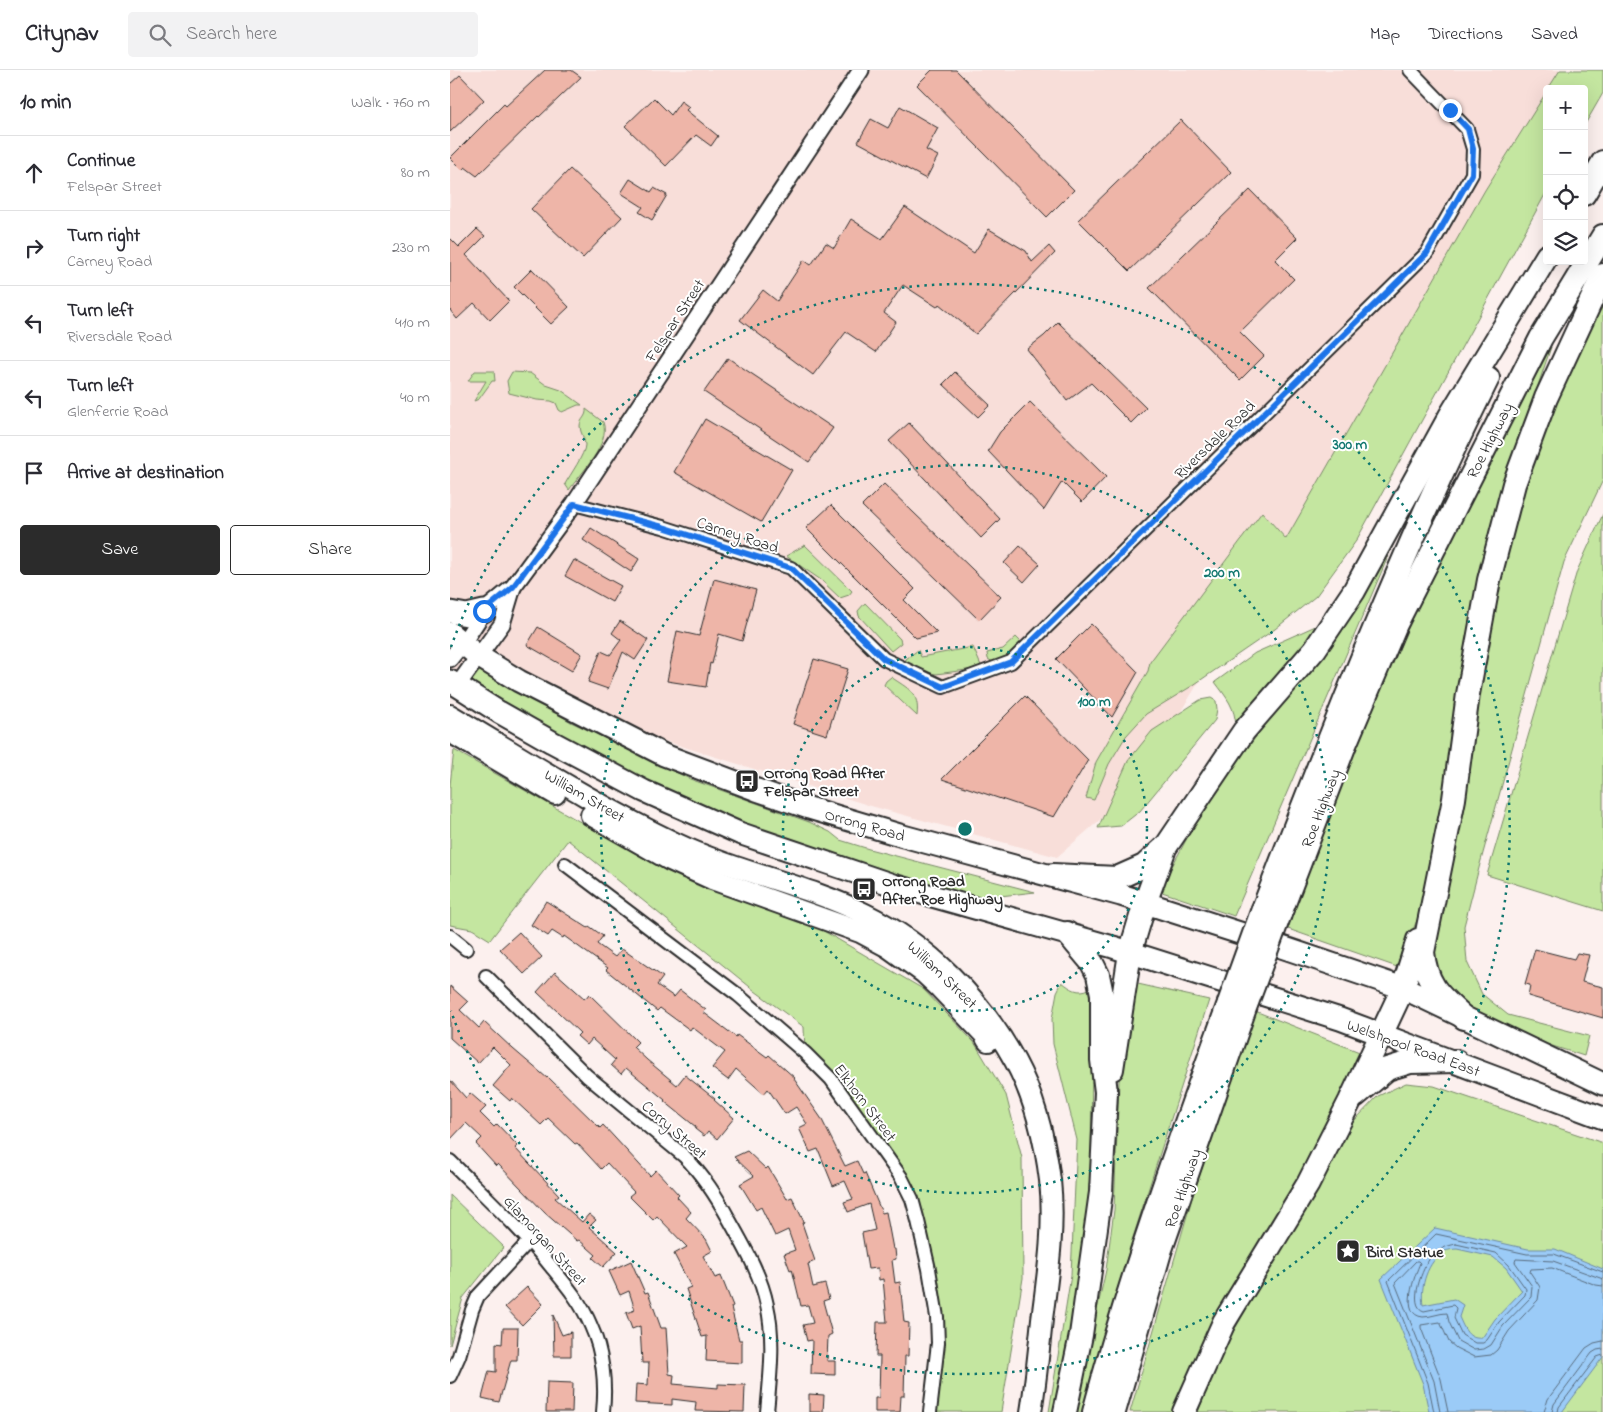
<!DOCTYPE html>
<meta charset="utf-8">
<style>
:root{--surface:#fff;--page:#f2f2f3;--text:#2b2b33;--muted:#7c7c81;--line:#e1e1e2;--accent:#2b2b2b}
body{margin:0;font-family:"Indie Flower",sans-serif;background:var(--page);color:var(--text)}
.controls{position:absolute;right:15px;top:15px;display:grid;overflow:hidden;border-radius:5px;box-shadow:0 5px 20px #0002}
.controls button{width:45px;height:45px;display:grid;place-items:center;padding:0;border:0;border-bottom:1px solid var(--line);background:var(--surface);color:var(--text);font:25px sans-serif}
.stop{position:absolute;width:15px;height:15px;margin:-11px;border:4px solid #1a73e8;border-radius:50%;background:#fff}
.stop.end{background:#1a73e8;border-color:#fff;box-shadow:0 1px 5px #0008}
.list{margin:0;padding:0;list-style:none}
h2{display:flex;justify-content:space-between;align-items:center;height:65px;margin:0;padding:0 20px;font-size:21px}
h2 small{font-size:16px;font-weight:400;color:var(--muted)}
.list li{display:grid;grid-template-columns:32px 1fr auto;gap:15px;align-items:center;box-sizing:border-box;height:75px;padding:0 20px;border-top:1px solid var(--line)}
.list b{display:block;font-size:19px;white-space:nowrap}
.list p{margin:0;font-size:16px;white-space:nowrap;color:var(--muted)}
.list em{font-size:16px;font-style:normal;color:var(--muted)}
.actions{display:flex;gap:10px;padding:15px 20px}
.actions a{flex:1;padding:11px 0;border:1px solid var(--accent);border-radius:5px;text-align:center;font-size:18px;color:var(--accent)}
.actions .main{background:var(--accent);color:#fff}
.icon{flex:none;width:28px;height:28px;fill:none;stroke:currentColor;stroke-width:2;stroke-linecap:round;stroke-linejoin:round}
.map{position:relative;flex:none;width:1153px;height:1342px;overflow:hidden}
header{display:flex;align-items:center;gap:30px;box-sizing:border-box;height:70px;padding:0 25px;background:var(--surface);border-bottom:1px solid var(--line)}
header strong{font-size:24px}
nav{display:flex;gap:28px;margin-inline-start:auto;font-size:18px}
.search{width:350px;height:45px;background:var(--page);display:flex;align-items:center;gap:12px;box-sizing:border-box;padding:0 18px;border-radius:5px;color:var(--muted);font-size:19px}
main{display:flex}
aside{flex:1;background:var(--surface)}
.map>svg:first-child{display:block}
</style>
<header>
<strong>Citynav</strong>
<div class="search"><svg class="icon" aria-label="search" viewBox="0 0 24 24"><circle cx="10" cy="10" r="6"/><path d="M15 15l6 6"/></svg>Search here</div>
<nav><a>Map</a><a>Directions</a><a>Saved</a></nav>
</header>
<main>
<aside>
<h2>10 min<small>Walk · 760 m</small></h2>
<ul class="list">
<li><svg class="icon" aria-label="ahead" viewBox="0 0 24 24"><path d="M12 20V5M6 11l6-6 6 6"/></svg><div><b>Continue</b><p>Felspar Street</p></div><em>80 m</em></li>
<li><svg class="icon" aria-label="right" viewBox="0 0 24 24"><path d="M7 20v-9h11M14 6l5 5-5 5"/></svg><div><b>Turn right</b><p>Carney Road</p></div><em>230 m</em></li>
<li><svg class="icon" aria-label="left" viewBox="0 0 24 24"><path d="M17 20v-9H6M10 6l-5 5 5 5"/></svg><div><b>Turn left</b><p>Riversdale Road</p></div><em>410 m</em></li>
<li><svg class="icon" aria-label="left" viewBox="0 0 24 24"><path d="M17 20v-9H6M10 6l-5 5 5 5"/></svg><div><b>Turn left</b><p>Glenferrie Road</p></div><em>40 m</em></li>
<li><svg class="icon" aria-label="arrive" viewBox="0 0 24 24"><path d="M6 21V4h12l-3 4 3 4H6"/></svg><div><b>Arrive at destination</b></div></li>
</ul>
<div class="actions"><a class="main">Save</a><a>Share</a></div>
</aside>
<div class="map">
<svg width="1153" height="1342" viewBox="0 0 1153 1342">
<rect width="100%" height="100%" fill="#fcf0ee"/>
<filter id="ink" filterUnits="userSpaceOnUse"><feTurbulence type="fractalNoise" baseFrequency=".02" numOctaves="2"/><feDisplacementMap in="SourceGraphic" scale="10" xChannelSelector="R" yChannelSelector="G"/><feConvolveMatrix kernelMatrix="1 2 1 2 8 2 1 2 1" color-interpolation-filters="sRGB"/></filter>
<g filter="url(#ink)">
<path fill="#f8ded9" d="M0 0H1123L1111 19H1097V43L681 723 607 787 421 736 0 603Z"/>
<g fill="#c4e6a0" stroke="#788866">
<path d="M1110 0H1153V23L1134 56V19H1098Z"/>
<path d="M1097 21V121L906 471 866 526 825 559 742 616 696 644 676 666 659 694 644 730 636 728 646 692 698 601 700 592 812 442 836 469 1035 120Z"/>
<path d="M1153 205V410L1114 492 1030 794 1014 856 1017 892 1032 924 1058 945 1139 966 1134 986 1014 948 973 882 1039 510Z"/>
<path d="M1101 277 1050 428 1030 505 1013 584 985 785 971 841 947 897 838 859 848 818 881 733 973 524 1060 354Z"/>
<path d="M25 301H44L45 311H42L29 329 24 331 36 311H18Z"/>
<path d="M62 302 80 303 96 315 111 320 132 335H128L112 342 109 340 106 333 101 331 87 330 59 323 57 311Z"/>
<path d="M136 339 153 352C161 373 131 403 119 420L115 414C120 405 135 384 135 375 135 368 130 363 130 356 130 349 137 347 136 339Z"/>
<path d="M961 433 784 846 709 821 754 736 895 548Z"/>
<path d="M1153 444V841L1037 805 1127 501Z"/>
<path d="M355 475 402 521 399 525 390 528 371 510 336 486Z"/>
<path d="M415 533 450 569 451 573 441 581 409 546 408 541Z"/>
<path d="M870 554 786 657C785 637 777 628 765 612L805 583Z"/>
<path d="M566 567 573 574 555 587 543 592 538 589 537 583 553 579Z"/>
<path d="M523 577 532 598 486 604 473 602 455 594 456 589 468 580 471 587Z"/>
<path d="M32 598 121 652 240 709 359 752 380 762 390 770 419 779 585 822 533 828 500 824 293 759 173 704 18 613Z"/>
<path d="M441 607C458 619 470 622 467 646L434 615 436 611Z"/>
<path d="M761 628 766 631 767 639 765 650 690 741 671 756 648 758 678 691 702 661 750 630Z"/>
<path d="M4 680 192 787 365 856 473 919 524 972 556 1025 572 1088 573 1208 551 1342H480L488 1273 462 1129 355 983 354 957 305 921 118 770 40 870 22 859 0 855V715Z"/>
<path d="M612 912C621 919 628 924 639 919L642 978 641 1091 633 1197 606 1342H599L621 1205 627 1070 603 974 602 949 607 922Z"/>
<path d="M679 912 759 930 680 1177 635 1342H624L656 1200 664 1140 669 1011Z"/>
<path d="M805 941 912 983 889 1041 723 1342H680L743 1125Z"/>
<path d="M956 1013 984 1016 1153 1073V1342H748L770 1285 903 1052 928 1026Z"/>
<path d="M0 1125 54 1177 13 1228 0 1275Z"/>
</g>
<path fill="#9bcbf7" stroke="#6e8ba5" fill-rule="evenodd" d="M985 1158 1078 1179H1105L1153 1199V1287L1112 1342H979L973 1314 931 1209ZM1007 1179 1043 1187 1056 1198 1072 1221 1045 1249 1032 1268C1018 1270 1014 1258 1009 1247L1013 1235 1004 1229 973 1235C970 1217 977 1191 995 1181 998 1180 1004 1179 1007 1179Z"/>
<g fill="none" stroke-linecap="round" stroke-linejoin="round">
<g stroke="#586b7d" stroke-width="1">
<path d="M1006 1174 1046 1183 1059 1195 1076 1219 1075 1225 1049 1252 1037 1270 1033 1273H1025L1012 1265 1004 1248 1006 1238 1003 1235 974 1241C957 1236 973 1196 981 1187 989 1179 996 1176 1006 1174Z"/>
<path d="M984 1342 978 1313 938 1211 986 1164 1077 1184H1104L1153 1202"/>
<path d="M990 1342 984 1311 945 1213 966 1191H968L970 1193C965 1205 949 1245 973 1247 981 1247 989 1243 997 1243L999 1252 1008 1271 1024 1280 1034 1279 1041 1275 1053 1256 1081 1227 1082 1216 1065 1192 1066 1189 1103 1191 1153 1209"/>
<path d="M998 1342 991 1309 971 1258V1255L990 1252 999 1272 1006 1278 1024 1287 1041 1285 1047 1280 1059 1261 1088 1230 1090 1217 1080 1202 1081 1199 1102 1198 1146 1215 1153 1216"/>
<path d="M1094 1342 1098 1329 1136 1278 1144 1273 1153 1271"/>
<path d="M1102 1342 1104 1334 1142 1283 1147 1280 1153 1279"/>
<path d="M1108 1342 1109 1337 1147 1287 1153 1285"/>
</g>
</g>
<g fill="#eeb5a8" stroke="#2b2b2b">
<path d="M95 0H121L131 7 89 47 88 46 27 106 15 97 12 100 0 88 54 34 56 36Z"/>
<path d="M482 0H506L624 120 597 147 467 15Z"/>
<path d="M10 5 34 30 0 62V14Z"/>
<path d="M204 28 221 45 231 31 239 37 236 40 268 66 261 76 246 65 216 96 175 56Z"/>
<path d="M450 36 488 58 476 80 488 86 476 109 408 72 421 49 438 58Z"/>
<path d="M731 50 781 102 679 201 628 150Z"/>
<path d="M120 99 172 147 133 188 81 139Z"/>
<path d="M180 109 201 122 204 118 217 125 202 150 189 142 193 137 171 123Z"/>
<path d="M800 120 847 168 825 190 844 209 790 262 814 286 790 310 699 218Z"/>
<path d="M455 137 524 183 539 159 576 181 582 192 599 176 605 183 526 264 489 234 487 237 453 215 434 243 446 252 426 282 396 262 363 305 290 250 313 220 327 231 354 190 361 195 376 173 384 178 401 149 432 169Z"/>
<path d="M27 159 35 166 16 185 59 231 40 250 24 233 7 249 0 240V168L9 177Z"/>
<path d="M82 199 119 237 101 254 64 217Z"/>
<path d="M608 252 696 338 681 353 641 313 617 331 577 279 594 266Z"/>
<path d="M278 288 383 358 359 392 254 322Z"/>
<path d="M505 302 540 335 528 347 493 314Z"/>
<path d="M580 332 656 407 632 432 612 412 594 440 538 381 550 362Z"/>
<path d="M255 349 342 400 311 452 224 402Z"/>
<path d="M459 353 550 449 531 468 439 371Z"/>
<path d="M434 414 551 527 529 550 412 436Z"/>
<path d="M381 435 465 519 454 530 487 563 466 568 356 458Z"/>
<path d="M141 458 189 489 181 502 133 470Z"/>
<path d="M570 476 590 494 574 512 554 493Z"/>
<path d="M124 490 171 516 162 532 115 506Z"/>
<path d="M264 509 306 520 292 571 269 564 262 594 260 593 256 617 217 611 227 561 249 566Z"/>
<path d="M170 551 198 570 185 590 173 582 158 619 138 612 151 581 160 585 171 570 162 563Z"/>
<path d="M641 554 688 602 662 647 606 589Z"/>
<path d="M88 557 132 584 122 601 77 575Z"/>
<path d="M364 589 398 599 377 665 343 654Z"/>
<path d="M575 626 638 690 604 747 492 709Z"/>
<path d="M96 831 138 858 139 856 153 866 147 874 165 887 172 879 213 907 207 915 224 927 230 920 256 940 253 942 286 967 287 965 317 987 319 985 345 1008 344 1009 371 1048 395 1096 407 1091 413 1104 415 1103 432 1143 436 1142 443 1179H445L446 1189 442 1190 445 1213 450 1212 454 1252 459 1253 458 1286H455L454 1326H451L450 1342H425V1328H429L430 1286H426L427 1252H437L433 1209 429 1210 428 1198 418 1199 412 1163 425 1160 419 1134 398 1142 394 1132 403 1129 395 1111 383 1116 368 1079 360 1082 349 1058 357 1054 346 1037 335 1044 318 1019 314 1024 286 999 278 1010 262 998 275 982 242 957 240 960 210 938 207 941 156 900 158 898 114 866 113 868 102 861 98 866 81 855Z"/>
<path d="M69 862 92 887 74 904 50 879Z"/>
<path d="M1085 879 1124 889 1127 883 1139 885 1132 912 1153 917V948L1078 926 1080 915 1075 914Z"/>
<path d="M105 902 135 929 139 924 188 972 183 977 197 990 227 1015 235 1005 265 1029 264 1030 284 1048 267 1069 258 1061 254 1066 245 1059 246 1057 214 1031 215 1030 176 998 171 1004 161 995 165 990 142 969 137 975 127 966 130 963 87 922Z"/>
<path d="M0 916 18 932 10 940 29 958 34 952 63 979 97 1008 98 1007 150 1058 153 1055 200 1106 206 1100 229 1125 227 1127 241 1142 236 1148 256 1169 262 1181 253 1186 265 1208 271 1206 283 1236 281 1237 289 1270H292V1293L256 1291 257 1266 252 1267 236 1219 241 1217 224 1184 237 1177 207 1146 203 1150 179 1126 184 1122 157 1093 151 1099 127 1073 125 1074 98 1048 91 1055 62 1028 60 1031 43 1016 61 995 43 977 28 993 0 968Z"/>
<path d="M0 1010 16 1028 20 1023 36 1037 30 1043 44 1057 47 1054 68 1076 65 1078 109 1125 105 1128 132 1152 139 1144 146 1150 139 1157 167 1182 153 1197 143 1188 146 1185 129 1170 127 1171 95 1143 48 1094 46 1096 26 1074 32 1068 16 1053 0 1070Z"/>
<path d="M297 1081 316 1099 318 1097 337 1129 342 1127 354 1152 352 1153 365 1191 358 1194 363 1217 375 1214 379 1229 373 1231 382 1264 378 1266 377 1291H385V1305L361 1304 362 1270 357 1271 353 1255 363 1253 358 1235 351 1236 342 1199 340 1200 334 1184 345 1180 338 1160 325 1166 311 1137 306 1140 290 1114 304 1106 284 1087Z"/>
<path d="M181 1191 195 1223 198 1222 211 1258H216L219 1304 224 1305 223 1314 268 1318V1314L295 1315 294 1342 245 1341 246 1332 222 1329V1335L185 1333 186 1314 198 1315 199 1293H192L190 1256 182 1259 176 1243 185 1240 179 1221 170 1225 159 1201Z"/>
<path d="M77 1217 93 1234 72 1255 55 1237Z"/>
<path d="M103 1245 112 1265 121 1262V1286H104Z"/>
<path d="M53 1258H68L67 1290H61L49 1332 32 1328 39 1301 46 1302V1273L52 1274Z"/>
<path d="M97 1312 123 1313 122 1342H96Z"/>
<path d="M359 1324 374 1325 373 1342H359Z"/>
</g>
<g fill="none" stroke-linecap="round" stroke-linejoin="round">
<g stroke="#2b2b2b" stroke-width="16">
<g id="minor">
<path d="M124 434 213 457 341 498 434 589 493 617 561 592 977 183 1022 104 1023 79 1017 59 960 0"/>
<path d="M115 794 288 925 355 983 381 1009 451 1107 462 1129 468 1151 479 1199 487 1247 488 1273 480 1342"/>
<path d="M0 866 16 879"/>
<path d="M36 906 137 1006 234 1086C254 1106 267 1127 280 1151 295 1178 311 1205 317 1235 325 1269 320 1308 317 1342"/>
<path d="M0 1091C35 1126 72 1160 103 1199 118 1217 132 1234 141 1256 153 1282 156 1314 153 1342"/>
<path d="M0 1306 9 1286 22 1240 28 1226 80 1170"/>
</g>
</g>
<g stroke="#2b2b2b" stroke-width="19">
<g id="tertiary">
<path d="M0 589 13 573 34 541 63 517 124 434 411 0"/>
<path d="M7 616 52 554 63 517"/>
</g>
</g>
<g stroke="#2b2b2b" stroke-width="24">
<g id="primary">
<path d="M0 645C74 689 147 736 225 773 286 802 354 814 415 844 478 875 531 929 565 991 584 1026 595 1070 600 1110 605 1156 598 1203 592 1249 589 1280 586 1311 581 1342"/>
<path d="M0 662 105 724"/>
<path d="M141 745 220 790 262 809 410 862 438 877 474 903 490 918 534 964 538 971"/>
</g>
</g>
<g stroke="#2b2b2b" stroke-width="25">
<g id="trunk">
<path d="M0 542 17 545 34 541"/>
<path d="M0 563 28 586 69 611 214 685 307 720 359 738 453 766 671 825 799 866 953 918 1153 1014"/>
<path d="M0 611 49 642 102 672 194 721 289 763 443 815 663 877 890 949 1153 1048"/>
</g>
</g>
<g stroke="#2b2b2b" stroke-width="26">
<g id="motorway">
<path d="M1134 124 1153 92"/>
<path d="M603 805 667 808 694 796 717 775 794 661 865 579 904 521 1000 346 1097 186"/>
<path d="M813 839C882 660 952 480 1038 308"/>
<path d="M830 844 894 677 946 554 1091 268 1153 166"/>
<path d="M1014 948C991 927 976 916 973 882L1004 729 1018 624 1039 510 1064 414 1096 328 1153 205"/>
<path d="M662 999 680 883 695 833 714 781"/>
<path d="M905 1026 937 999 960 992 1006 991"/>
<path d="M615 1342 631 1265 651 1122 656 1022 652 990V924L648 905 642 893 617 863"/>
<path d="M644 1342C681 1203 730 1068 779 933"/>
<path d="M664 1342 710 1182 795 938"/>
<path d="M734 1342 774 1252 858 1114 900 1031 953 918 968 870"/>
</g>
</g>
<use href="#minor" stroke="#fff" stroke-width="12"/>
<use href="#tertiary" stroke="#fff" stroke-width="15"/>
<use href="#primary" stroke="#fff" stroke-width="20"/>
<use href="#trunk" stroke="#fff" stroke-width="21"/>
<use href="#motorway" stroke="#fff" stroke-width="22"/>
<g stroke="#2b2b2b" stroke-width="26" stroke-linecap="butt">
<g id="motorway-bridge">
<path d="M779 933 813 839"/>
<path d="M795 938 830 844"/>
</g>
</g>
<use href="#motorway-bridge" stroke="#fff" stroke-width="22"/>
</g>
</g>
<g fill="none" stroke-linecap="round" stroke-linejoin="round" filter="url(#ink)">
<path stroke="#1a73e8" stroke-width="6" d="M34 541 63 517 124 434 213 457 341 498 434 589 493 617 561 592 977 183 1022 104 1023 79 1018 59 1000 40"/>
</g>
<g fill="none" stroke="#0f766e" stroke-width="2.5" stroke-dasharray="2.5 5">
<circle cx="515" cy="759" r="182"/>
<circle cx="515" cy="759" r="364"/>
<path d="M1 577A545 545 0 1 1 1 941"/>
</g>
<defs>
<g id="bus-square" transform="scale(1.25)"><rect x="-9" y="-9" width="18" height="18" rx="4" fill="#2b2b2b" stroke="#fff"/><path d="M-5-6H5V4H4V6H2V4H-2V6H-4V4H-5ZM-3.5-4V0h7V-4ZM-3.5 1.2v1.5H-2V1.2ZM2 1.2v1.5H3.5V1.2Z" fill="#fff"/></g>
<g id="sight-square" transform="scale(1.25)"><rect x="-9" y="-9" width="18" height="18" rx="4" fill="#2b2b2b" stroke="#fff"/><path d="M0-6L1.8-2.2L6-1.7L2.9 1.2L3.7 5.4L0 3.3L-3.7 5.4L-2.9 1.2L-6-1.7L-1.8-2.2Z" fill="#fff"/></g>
</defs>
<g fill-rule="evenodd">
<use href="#bus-square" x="297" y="711"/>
<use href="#bus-square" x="414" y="819"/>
<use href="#sight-square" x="898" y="1181"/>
</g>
<g text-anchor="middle" stroke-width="4" stroke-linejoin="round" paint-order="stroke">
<g font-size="16" fill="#2b2b2b" stroke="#fff">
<text transform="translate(224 250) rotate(-57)" y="6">Felspar Street</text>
<text transform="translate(764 369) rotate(-44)" y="6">Riversdale Road</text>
<text transform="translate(1039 370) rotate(-63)" y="6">Roe Highway</text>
<text transform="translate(288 464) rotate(18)" y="6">Carney Road</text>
<text transform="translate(135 725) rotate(30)" y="6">William Street</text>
<text transform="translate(870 738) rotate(-69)" y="6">Roe Highway</text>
<text transform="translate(415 754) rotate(16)" y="6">Orrong Road</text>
<text transform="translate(493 904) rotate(44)" y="6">William Street</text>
<text transform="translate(964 977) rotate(20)" y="6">Welshpool Road East</text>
<text transform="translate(416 1032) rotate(53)" y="6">Elkhorn Street</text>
<text transform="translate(225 1059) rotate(41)" y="6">Corry Street</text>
<text transform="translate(732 1118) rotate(-71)" y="6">Roe Highway</text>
<text transform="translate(96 1170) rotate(48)" y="6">Glamorgan Street</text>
</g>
<g font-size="16" font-weight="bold" fill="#2b2b2b" stroke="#fff" text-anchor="start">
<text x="314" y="708">Orrong Road After<tspan x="314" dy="18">Felspar Street</tspan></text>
<text x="432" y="816">Orrong Road<tspan x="432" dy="18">After Roe Highway</tspan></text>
<text x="916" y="1187">Bird Statue</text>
</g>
</g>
<circle cx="515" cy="759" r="8" fill="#0f766e" stroke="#fff" stroke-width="2.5"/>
<g font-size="15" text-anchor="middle" font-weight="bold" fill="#0f766e" stroke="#fff" stroke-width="4" stroke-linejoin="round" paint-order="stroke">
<text x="900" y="379">300 m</text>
<text x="772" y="507">200 m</text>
<text x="644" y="636">100 m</text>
</g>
</svg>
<div class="controls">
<button>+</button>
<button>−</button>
<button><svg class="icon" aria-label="locate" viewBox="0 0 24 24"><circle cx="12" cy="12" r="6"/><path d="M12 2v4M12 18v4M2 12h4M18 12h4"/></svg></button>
<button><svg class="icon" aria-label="layers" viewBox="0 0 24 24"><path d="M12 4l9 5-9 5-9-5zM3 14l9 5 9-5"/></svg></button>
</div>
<div class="stop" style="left:34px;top:541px"></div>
<div class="stop end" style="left:1000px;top:40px"></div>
</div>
</main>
